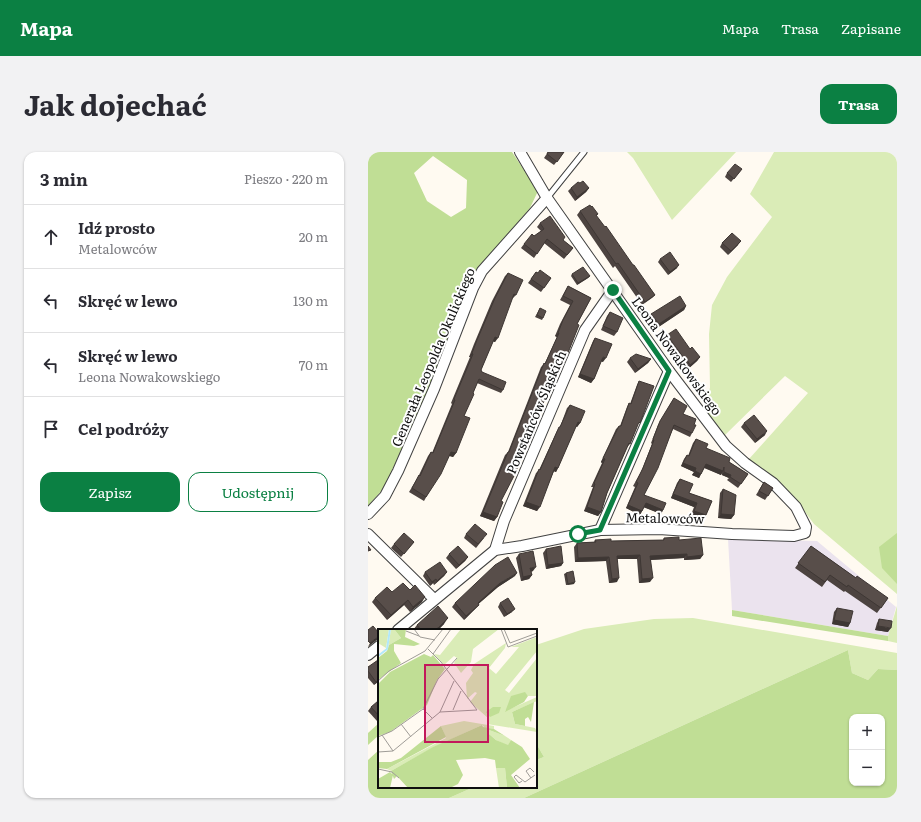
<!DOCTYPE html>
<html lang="pl">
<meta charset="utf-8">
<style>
:root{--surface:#fff;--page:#f2f2f3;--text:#2b2b33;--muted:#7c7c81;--line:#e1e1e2;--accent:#0b8043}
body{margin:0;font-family:Literata,serif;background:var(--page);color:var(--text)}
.controls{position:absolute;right:12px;bottom:12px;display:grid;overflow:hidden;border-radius:8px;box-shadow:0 1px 3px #0004}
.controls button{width:36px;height:36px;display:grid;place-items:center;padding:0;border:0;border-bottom:1px solid var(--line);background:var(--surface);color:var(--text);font:20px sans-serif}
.stop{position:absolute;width:12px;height:12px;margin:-9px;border:3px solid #0b8043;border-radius:50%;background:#fff}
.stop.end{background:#0b8043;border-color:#fff;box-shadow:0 1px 4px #0008}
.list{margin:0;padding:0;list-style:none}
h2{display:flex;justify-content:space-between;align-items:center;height:52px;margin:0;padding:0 16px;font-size:17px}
h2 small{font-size:13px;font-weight:400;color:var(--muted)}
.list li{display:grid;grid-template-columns:26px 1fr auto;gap:12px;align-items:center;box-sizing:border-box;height:64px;padding:0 16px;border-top:1px solid var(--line)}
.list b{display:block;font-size:15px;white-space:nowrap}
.list p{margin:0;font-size:13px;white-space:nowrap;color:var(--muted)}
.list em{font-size:13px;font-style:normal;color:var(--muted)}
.actions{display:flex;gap:8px;padding:12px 16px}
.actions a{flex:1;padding:9px 0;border:1px solid var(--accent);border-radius:12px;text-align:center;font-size:14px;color:var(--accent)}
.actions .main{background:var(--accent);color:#fff}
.icon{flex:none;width:22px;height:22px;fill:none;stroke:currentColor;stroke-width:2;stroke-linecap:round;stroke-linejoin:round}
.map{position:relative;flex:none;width:529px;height:646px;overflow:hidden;border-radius:12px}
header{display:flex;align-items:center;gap:24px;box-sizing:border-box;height:56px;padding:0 20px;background:var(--accent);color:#fff}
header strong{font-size:19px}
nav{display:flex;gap:22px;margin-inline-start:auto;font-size:14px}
.intro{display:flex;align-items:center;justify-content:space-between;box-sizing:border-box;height:96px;padding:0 24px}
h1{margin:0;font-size:28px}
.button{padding:10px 18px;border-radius:12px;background:var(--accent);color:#fff;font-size:14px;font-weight:700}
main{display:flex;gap:24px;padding:0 24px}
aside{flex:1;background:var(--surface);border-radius:12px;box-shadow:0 1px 3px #0004}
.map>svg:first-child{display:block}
</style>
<header>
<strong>Mapa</strong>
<nav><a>Mapa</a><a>Trasa</a><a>Zapisane</a></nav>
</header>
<div class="intro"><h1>Jak dojechać</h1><a class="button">Trasa</a></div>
<main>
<aside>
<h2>3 min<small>Pieszo · 220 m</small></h2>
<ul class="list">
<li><svg class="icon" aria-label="ahead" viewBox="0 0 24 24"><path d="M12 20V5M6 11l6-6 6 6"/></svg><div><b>Idź prosto</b><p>Metalowców</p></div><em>20 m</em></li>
<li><svg class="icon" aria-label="left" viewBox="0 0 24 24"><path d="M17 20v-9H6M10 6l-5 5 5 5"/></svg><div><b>Skręć w lewo</b></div><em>130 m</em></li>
<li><svg class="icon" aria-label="left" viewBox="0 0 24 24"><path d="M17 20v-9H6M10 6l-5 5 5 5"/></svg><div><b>Skręć w lewo</b><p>Leona Nowakowskiego</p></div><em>70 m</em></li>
<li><svg class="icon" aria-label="arrive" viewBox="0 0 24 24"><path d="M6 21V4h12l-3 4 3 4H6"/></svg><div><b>Cel podróży</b></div></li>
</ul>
<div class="actions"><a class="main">Zapisz</a><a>Udostępnij</a></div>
</aside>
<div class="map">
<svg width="529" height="646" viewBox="0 0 529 646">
<rect width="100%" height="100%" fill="#fffaf1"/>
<path fill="#ebe3ee" d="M360 387 449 389 528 455 520 484 364 458Z"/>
<g fill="#daecb7">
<path d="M259 0H368L304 68 265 6Z"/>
<path d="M406 0H529V442L446 372 431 352 416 337 381 307 440 241 417 224 356 284 336 259V250L342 236 341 182 344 153 359 125 404 65 382 42Z"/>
<path d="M529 454V491L520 489V484Z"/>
<path d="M325 466 529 501V518L510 517 500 528 484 521 480 498 156 646H81L106 635H168V608L176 605 168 591V493L216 477 286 467Z"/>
</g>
<g fill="#c0de95" fill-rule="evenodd">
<path d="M0 0H144L170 39 162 56 103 126 60 239 16 336 0 354ZM65 4 99 28 98 56 83 65 59 49 46 21Z"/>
<path d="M529 381V432L514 416 511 395Z"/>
<path d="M364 458 520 484V489L364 464Z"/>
<path d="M480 498 484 521 500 528 510 517 529 518V646H156ZM484 565H514V631H484Z"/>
<path d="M11 571V583L0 593V581Z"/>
<path d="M168 591 176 605 168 608Z"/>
<path d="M11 598V635H106L81 646H0V608Z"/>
</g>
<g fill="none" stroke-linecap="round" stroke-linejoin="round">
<g stroke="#424242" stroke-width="7">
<path id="lane" d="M179 46 216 0"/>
</g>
<g stroke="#424242" stroke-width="12">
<g id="street">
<path d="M0 362 17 344 30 319 66 237 105 136 114 119 179 46"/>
<path d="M232 378 301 219"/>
<path d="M0 382 66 447"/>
<path d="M127 398 136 369 217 178 245 138"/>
<path d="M30 478 127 398 154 394 232 378 291 377 364 382 426 384 437 381 438 375 428 355 405 331 377 311 358 294 301 219 179 46 152 0"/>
<path d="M0 503 11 494"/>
</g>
</g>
<use href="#lane" stroke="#fff" stroke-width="5"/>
<use href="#street" stroke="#fff" stroke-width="10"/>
</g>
<g fill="#4c4340">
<path d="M180 0H196L186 13 176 6Z"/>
<path d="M374 17 363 30 357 25 359 21Z"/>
<path d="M212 31 221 36 218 40 207 49 200 39 203 36Z"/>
<path d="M212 59 230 62 228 64 287 143 284 146 274 153 247 114 245 116 209 63Z"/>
<path d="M172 71 205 96 196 107 176 91 166 106 153 96 156 92 173 79 169 75Z"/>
<path d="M354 91 370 93 360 103 352 95Z"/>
<path d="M292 107 309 116 300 123 290 110Z"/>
<path d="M168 120 170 121 183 126 173 140 160 131Z"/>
<path d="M140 121 148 143 145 146H144L127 190 125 189 113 218 114 220 135 238 133 241 109 231 96 264 88 301 85 305 81 304 56 349 41 340 49 327 51 323 60 304 63 300 64 301 84 252 83 251 102 205H101L106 192 124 149 137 124Z"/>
<path d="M204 122 222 124 220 126 209 133 203 124Z"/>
<path d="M200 134 223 146 209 172 196 211 193 215 192 214 173 256 133 349 129 365 126 369 112 364 137 303 140 300 173 215 177 211 189 185 187 184 192 172 202 153 192 148Z"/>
<path d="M318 154 316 158 289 176 281 166 283 162Z"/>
<path d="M172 156 175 166 174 168 167 165Z"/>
<path d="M242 160 249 180 246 184 233 178 239 164Z"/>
<path d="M299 183 322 197 332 205 329 209 320 217 316 212H315L296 187Z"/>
<path d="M227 186 235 210 233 209 226 227 223 231 210 225 225 189Z"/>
<path d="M262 206 283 207 280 211 267 221 259 210Z"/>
<path d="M271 229 269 274 262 292 259 295 239 341 233 360 230 364 216 359 225 335H223L234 311 233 310 248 277 251 274H252L259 255 261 251 262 252 269 233Z"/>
<path d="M306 246 315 262 326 273 324 281 322 285 305 277 276 343 295 358 293 362 276 355 272 363 258 356 267 335 265 334 273 320 284 292 283 291 290 273Z"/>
<path d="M202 253 212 271 209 275 208 274 190 316 188 320 186 319 169 359 155 354 168 321 171 318 189 279 192 275 199 256Z"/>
<path d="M376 271 397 283 387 291 373 275Z"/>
<path d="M328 287 338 296 361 310 380 322 370 336 359 328 361 326 354 323V321L353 323 336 316 331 326 324 323 326 320 313 314 316 307 319 303 320 304 325 291Z"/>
<path d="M312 327 321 341 344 349 336 367 323 363 326 355 303 346 309 331Z"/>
<path d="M396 330 405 336 397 348 388 343Z"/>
<path d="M355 337 366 363 363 367 350 366 352 341Z"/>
<path d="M98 382 116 386 108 396 96 386Z"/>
<path d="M296 386 311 388 335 403 332 407 316 408V406L283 408 282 430 271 431 269 407H249V430L241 431 238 409 207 410 206 395 209 391 226 390 227 388 243 389 295 388Z"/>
<path d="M46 390 33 405 23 396 26 392Z"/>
<path d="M443 394 488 426 520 446 509 461 477 439 476 440 459 428 454 435 427 416Z"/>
<path d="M178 397 195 411 193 414 178 417 175 401Z"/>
<path d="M81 402 100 405 97 409 88 417 78 406Z"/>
<path d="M151 402 165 419 163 420 164 423 161 427 153 429 148 406Z"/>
<path d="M57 420H79L76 424 66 433 65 431 62 434 55 424Z"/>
<path d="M198 421 206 432 198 433 196 422Z"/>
<path d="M147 424 130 435 110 452 111 453 96 468 84 455 87 451Z"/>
<path d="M42 438 54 450 42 460 36 453 19 468 4 450 7 446 24 440Z"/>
<path d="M132 451 144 460 136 465 130 455Z"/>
<path d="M469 456 482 471 480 475 464 472 466 460Z"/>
<path d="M511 467 520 480 507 478 509 471Z"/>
<path d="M76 472 70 478H45L49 473Z"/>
<path d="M11 509V529L6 533 0 526V515Z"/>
<path d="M11 550V567L9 569 0 559 3 555Z"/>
</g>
<g fill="#3e3734">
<path d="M221 36 218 40 207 49 209 45Z"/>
<path d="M373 89 370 93 360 103 363 99Z"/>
<path d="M311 113 309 116 300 123 302 120Z"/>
<path d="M222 124 220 126 209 133 210 131Z"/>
<path d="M318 154 316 158 289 176 291 172Z"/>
<path d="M190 181H191L189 185 187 184Z"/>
<path d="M127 185 130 186 127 190 124 189Z"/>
<path d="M104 201 105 202 102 205H101Z"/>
<path d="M235 205 238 206 235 210 232 209Z"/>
<path d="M332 205 329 209 320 217 322 213Z"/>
<path d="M283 207 280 211 267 221 270 217Z"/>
<path d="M212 222 226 227 223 231 210 225Z"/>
<path d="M210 270 212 271 209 275 207 274Z"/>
<path d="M399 279 397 283 387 291 389 287Z"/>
<path d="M83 300 88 301 85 305 80 303Z"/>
<path d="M235 306 237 307 234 311 233 310Z"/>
<path d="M315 311 328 316 326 320 313 314Z"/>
<path d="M338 312 355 319 353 323 335 315Z"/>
<path d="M187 315 190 316 188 320 185 319Z"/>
<path d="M327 319 333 322 331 326 324 323Z"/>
<path d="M356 320 363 323 361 326 354 323Z"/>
<path d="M305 342 329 351 326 355 303 346Z"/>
<path d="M158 350 172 355 169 359 155 354Z"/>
<path d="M278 351 295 358 293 362 275 355Z"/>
<path d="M260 353 274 359 272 363 258 356Z"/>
<path d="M219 355 233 360 230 364 216 359Z"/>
<path d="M326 359 338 363 336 367 323 363Z"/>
<path d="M115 360 129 365 126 369 112 364Z"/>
<path d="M353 362 366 363 363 367 350 366Z"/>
<path d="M319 402 316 406 280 408 282 404Z"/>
<path d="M272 403 269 407H246L249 404Z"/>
<path d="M335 403 332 407 316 408 319 405Z"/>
<path d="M100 405 97 409 88 417 91 413Z"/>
<path d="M241 405 238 409 207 410 210 406Z"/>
<path d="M195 411 193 414 178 417 180 413Z"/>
<path d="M168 415 165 419 160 420 162 416Z"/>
<path d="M79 420 76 424 66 433 69 429Z"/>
<path d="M149 421 147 424 130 435 107 455 110 451 132 431Z"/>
<path d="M164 423 161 427 153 429 155 425Z"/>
<path d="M251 426 249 430 241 431 244 427Z"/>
<path d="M285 426 282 430 271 431 274 427Z"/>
<path d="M68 427 65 431 62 434 64 430Z"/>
<path d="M207 430 206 432 198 433 200 432Z"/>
<path d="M57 445 54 450 42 460 45 455Z"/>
<path d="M40 448 36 453 19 468 23 463Z"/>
<path d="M111 453 96 468 98 464Z"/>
<path d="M147 457 144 460 136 465 139 462Z"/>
<path d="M80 466 76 472 70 478H64Z"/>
<path d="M466 468 482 471 480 475 464 472Z"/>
<path d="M510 474 523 476 520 480 507 478Z"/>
<path d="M11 484 10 487 0 495 2 491Z"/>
<path d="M11 528V529L6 533 8 530Z"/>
</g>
<g fill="#584e4a" stroke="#3e3734">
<path d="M180 0H196L189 10 179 2Z"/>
<path d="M367 12 374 17 366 27 359 21Z"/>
<path d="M215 29 221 36 209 45 203 36 210 30 212 31Z"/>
<path d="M222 53 223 55 224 54 230 62 228 63 237 75 238 74 265 113H266L287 143 277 150 250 111 248 112 212 59Z"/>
<path d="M182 64 197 85 195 88 205 96 199 103 179 87 169 102 156 92 164 82 166 84 176 77 172 71Z"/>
<path d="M364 81 373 89 363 99 354 91Z"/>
<path d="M302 100 311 113 302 120 292 107Z"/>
<path d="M215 115 222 124 210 131 204 122Z"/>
<path d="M172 118 183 126 176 136 163 127 168 120 170 121Z"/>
<path d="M140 121 155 128 148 143 146 142 130 186 127 185 113 218 114 220 138 230 135 238 111 227 105 241 106 242 96 264 102 266 88 301 83 300 73 322 58 345 44 336 51 323 52 324 63 300 65 301 87 248 86 247 105 202 104 201 109 188 127 146Z"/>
<path d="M200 134 223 146 209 172 211 173 196 211 194 210 173 256 167 273 166 272 147 322 133 349 135 350 129 365 115 360 140 300H141L176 211 177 212 191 181H190L195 168 205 149 195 144Z"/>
<path d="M312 144 318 154 291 172 283 162Z"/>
<path d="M172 156 178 159 175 166 169 163Z"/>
<path d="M242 160 255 166 249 180 235 174Z"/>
<path d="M308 177 322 197 324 195 332 205 322 213 319 208 318 209 299 183Z"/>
<path d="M227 186 244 192 238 206 235 205 226 227 212 222Z"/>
<path d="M268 202 283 207 270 217 262 206Z"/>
<path d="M271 229 286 234 272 271 271 270 262 292 261 291 239 341 233 360 219 355 227 332 226 331 237 307 235 306 251 274H253L261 251 263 252Z"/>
<path d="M306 246 319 254 315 262 328 267 326 273H328L324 281 306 273 290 316 276 343 298 351 295 358 278 351 274 359 260 353 270 331 268 330 275 316 286 288 285 287 292 269Z"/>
<path d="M202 253 217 259 212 271 210 270 190 316 187 315 172 355 158 350 171 317 172 318 191 275H192Z"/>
<path d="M386 263 399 279 389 287 376 271Z"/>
<path d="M328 287 340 292 338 296 362 306 361 310 380 322 373 332 362 325 363 323 356 320V315L355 319 338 312 333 322 327 319 328 316 315 311 319 303 321 304Z"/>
<path d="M312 327 325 332 321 341 344 349 338 363 326 359 329 351 305 342Z"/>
<path d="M396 330 405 336 400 344 391 339Z"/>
<path d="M355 337 368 343 366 363 353 362Z"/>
<path d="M107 372 119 382 110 392 98 382Z"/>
<path d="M36 381 46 390 36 402 26 392Z"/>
<path d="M311 385V388L333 386 335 403 319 405V402L282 404 285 426 274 427 272 403 249 404 251 426 244 427 241 405 210 406 209 391 228 390 227 388 243 387V389L296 388V386Z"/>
<path d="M0 394 3 398 0 399Z"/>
<path d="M90 394 100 405 91 413 81 402Z"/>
<path d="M193 394 195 411 180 413 178 397Z"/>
<path d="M443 394 488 426 489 424 520 446 513 456 480 433 479 435 462 423 457 430 430 411Z"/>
<path d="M165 399 168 415 162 416 164 423 155 425 151 402Z"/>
<path d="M140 405 149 421 132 431 110 451 111 453 98 464 87 451 127 413Z"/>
<path d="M72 410 79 420 69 429 68 427 64 430 57 420Z"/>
<path d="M205 419 207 430 200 432 198 421Z"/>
<path d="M35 431 42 438 47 433 57 445 45 455 40 448 23 463 7 446 19 435 24 440Z"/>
<path d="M140 446 147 457 139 462 132 451Z"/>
<path d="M70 454 80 466 70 476 64 478H53L49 473Z"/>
<path d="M469 456 485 459 482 471 466 468Z"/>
<path d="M511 467 524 469 523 476 510 474Z"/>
<path d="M5 474 11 481V484L2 491 0 489V478Z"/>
<path d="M10 508 11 509V528L8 530 0 519V515Z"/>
<path d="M10 549 11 550V564L3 555Z"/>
</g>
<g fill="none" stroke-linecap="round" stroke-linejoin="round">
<path stroke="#0b8043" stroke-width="5" d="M210 382 232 378 301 219 245 138"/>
</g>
<g text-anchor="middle" stroke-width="4" stroke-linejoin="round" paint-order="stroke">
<g font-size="13" fill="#0f0f0f" stroke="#fff">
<text transform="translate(309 204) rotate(54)" y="5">Leona Nowakowskiego</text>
<text transform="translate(65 205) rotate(-67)" y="5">Generała Leopolda Okulickiego</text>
<text transform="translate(168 260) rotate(-67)" y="5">Powstańców Śląskich</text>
<text transform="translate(297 366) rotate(1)" y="5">Metalowców</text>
</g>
</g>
<g transform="translate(10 477)">
<rect width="159" height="159" fill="#fffaf1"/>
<path d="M0 0H11L8 19 0 14ZM13 0H16L23 9 11 16 10 19ZM83 0H121L95 20 93 33 83 44 76 34 79 29 76 27 66 36 56 25 62 26ZM159 8V22L127 61 131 64 159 29V67H150L147 64 127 82 159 68V72L134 83 137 95 157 99 159 103 109 95 111 90 92 73 99 64 97 63 89 70 88 54 95 44 93 41 96 35 128 14 127 19 111 39 118 45 141 18H133ZM86 92 116 97V100L107 99 104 96 56 118 13 142 9 140 68 109 63 97ZM111 101 127 107 133 111 130 117 118 111 111 105ZM118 139H127L129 159H121Z" fill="#daecb7"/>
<path d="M16 0H28L27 8 42 15 36 17 16 15V22L23 34 0 51V29L9 22 11 16 23 9ZM46 25 53 28 55 26 67 40 59 51 49 76 12 103 0 107V55L12 43ZM147 63 150 67 146 73 127 83 133 67ZM156 73 153 93 150 88 147 90V97L137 95 134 83ZM115 78H123L121 84 112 88 108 83ZM104 96 105 98 116 100 127 107 111 101V105L118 111 130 116 133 111 144 118 152 130 133 146 142 159H129L127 139H118L117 131 107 129 78 131 85 146 80 155 72 159H30L19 147 16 150 13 142 55 118ZM63 97 68 108 9 140 0 139V133H13L23 129ZM12 143 15 146 12 159H0V150Z" fill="#c0de95"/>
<path fill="none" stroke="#b2e8fa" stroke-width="2" d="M0 27 9 20 12 0"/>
<path fill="none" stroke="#9f9c97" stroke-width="1" d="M36 0 42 8 57 11M123 0 130 18 159 7M126 0 132 14 159 4M28 2 41 7M55 25 73 0M0 52 11 42 47 22 65 0M45 80 54 89M75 81 83 62M62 83 76 52M23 95 33 108M4 106 15 122M0 108 14 102 45 80 60 50 79 29M0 123 15 122 62 83 99 81 63 33 50 20M0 140 14 143 21 149M153 149 148 142 152 139 156 143M144 152 141 154 136 148 138 146 147 153 157 146"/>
<path fill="#c2185b" fill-opacity="0.15" stroke="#c2185b" stroke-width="2" d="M47 36H110V113H47Z"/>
<rect width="159" height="159" fill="none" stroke="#0f0f0f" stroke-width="2"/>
</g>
</svg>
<div class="controls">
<button>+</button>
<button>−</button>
</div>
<div class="stop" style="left:210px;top:382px"></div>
<div class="stop end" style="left:245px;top:138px"></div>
</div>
</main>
